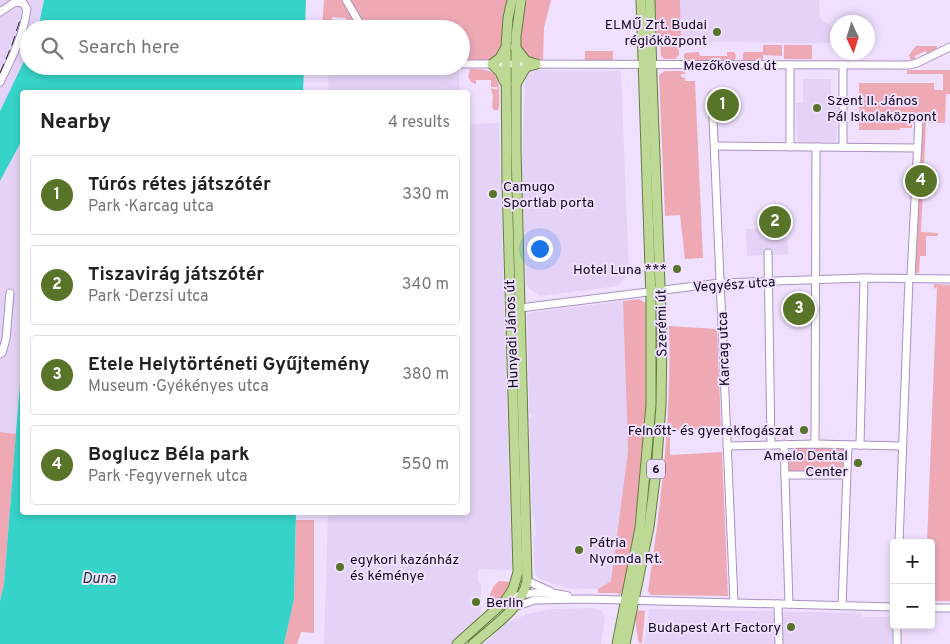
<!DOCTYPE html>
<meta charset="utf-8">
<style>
:root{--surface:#fff;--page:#f6f6f6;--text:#222;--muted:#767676;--line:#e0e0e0;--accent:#577429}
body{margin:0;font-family:Overpass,sans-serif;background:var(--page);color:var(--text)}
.controls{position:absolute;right:15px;bottom:15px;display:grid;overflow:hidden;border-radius:5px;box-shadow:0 2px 8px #0003}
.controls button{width:45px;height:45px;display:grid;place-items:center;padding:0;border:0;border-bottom:1px solid var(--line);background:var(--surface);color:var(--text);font:25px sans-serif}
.compass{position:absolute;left:830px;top:15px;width:45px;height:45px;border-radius:50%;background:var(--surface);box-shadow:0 2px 8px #0003;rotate:176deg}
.you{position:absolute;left:539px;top:248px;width:18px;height:18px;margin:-12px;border:4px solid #fff;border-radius:50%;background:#1a73e8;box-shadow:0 0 0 8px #1a73e833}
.badge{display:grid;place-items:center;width:32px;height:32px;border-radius:50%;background:var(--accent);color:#fff;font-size:16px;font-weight:700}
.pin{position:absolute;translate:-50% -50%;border:2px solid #fff;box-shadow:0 1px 5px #0006}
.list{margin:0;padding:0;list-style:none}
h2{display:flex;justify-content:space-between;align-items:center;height:65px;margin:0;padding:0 20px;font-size:21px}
h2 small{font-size:16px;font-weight:400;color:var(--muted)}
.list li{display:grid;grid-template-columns:32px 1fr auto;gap:15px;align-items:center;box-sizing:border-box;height:80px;margin:0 10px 10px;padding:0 10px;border:1px solid var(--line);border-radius:5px}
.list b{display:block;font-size:19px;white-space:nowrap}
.list p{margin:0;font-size:16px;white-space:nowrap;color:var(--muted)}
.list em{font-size:16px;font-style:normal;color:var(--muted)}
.icon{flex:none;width:28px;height:28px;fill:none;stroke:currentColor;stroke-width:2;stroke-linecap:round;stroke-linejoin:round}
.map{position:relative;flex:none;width:950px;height:644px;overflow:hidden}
.search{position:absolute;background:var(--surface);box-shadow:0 2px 8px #0003;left:20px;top:20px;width:450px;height:55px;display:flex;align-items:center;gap:12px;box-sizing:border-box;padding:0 18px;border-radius:28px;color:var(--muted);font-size:19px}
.panel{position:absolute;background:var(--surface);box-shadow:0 2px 8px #0003;left:20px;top:90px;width:450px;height:425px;border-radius:5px}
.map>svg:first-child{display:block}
</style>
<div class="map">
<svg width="950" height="644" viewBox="0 0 950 644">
<rect width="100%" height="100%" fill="#efe0ff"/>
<g fill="#e5d3f7">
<path d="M0 0H44L38 29H29V51L0 111Z"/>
<path d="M680 0H819L820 18 832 27 833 43 681 42Z"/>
<path d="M329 66H383L401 71H459V92H328Z"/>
<path d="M531 70 621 71 629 274 618 286 539 296 526 286 522 168 525 82 528 74Z"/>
<path d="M803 79H831V103H838L836 142H797L796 103H803Z"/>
<path d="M499 123 512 569 511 570 478 569V583H481V617L452 644H324L328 513 468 512V124Z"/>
<path d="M22 140V357L16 434 0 432V181Z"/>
<path d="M787 228 788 254 772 255V251H765V255L747 256 746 229Z"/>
<path d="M623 301 628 451 611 581 598 589 565 588 538 578 535 573 533 537 536 536 535 518 532 515 529 419 532 418 531 413H529L527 313Z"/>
<path d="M594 608 602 611 605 617 601 644H484L505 624 527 614 553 609Z"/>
<path d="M649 609 862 613V617H892V637L891 644H644Z"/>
</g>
<g fill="#eea9b5">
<path d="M324 0H343L360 29H347L346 18 332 17 331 29H322Z"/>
<path d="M350 0H507L503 18 501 50 492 60H461V29H368Z"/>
<path d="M527 0H551L544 28 543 59 540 62 531 61 520 49 522 20Z"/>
<path d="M653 0H680L681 42 679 43V55L675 59H664L661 56 660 43H655Z"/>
<path d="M763 45H782V56L763 55V63L743 61V53L745 52H763Z"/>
<rect x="784" y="45" width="28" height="14"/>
<path d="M916 46H937V48L929 55 925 51 915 56V60L913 61 910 59 909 55Z"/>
<rect x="585" y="51" width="28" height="10"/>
<path d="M699 52 700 56H727V52H734L736 55 735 61H687L684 58V54L686 53Z"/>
<path d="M383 66 451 67 457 68 459 71H401Z"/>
<path d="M470 69C492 69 499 71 499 94 499 99 500 105 498 110H494L492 107 493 97 491 88 497 90V87H491V80H476V84L471 82 468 77Z"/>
<path d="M907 70H950V94H946L945 123H926L921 232 938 233V236H926V256H920L919 273H914L922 124 912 123V128H900V130H859V83H934V90H943V74H907Z"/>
<path d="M665 71H685V74H681V77L685 78V81H695L703 258 685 259 680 215 665 216 659 75Z"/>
<path d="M761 216 787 217 788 227H780V224L763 226Z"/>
<path d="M934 284 950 285V601H931V543H927L937 287 934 289Z"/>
<path d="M639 299 645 303 647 302 649 377 636 526 623 592 619 595 618 593H598V589L611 581 628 451 623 301Z"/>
<path d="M654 301H658C659 380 658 461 642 539Z"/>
<path d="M669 326 717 329 721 428 670 431V453L671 455 722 452 728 596 651 595 648 591C661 503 672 416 669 326Z"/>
<path d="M0 432 16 434 4 584 0 601Z"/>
<path d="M794 447 843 448V471L789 472 787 456H790V452Z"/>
<path d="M296 520H314V633L301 632 297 644H284L294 599Z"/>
<path d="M499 581 512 582 508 591 491 609C488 599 490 588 499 581Z"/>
<path d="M635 610 645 611 642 643H639C637 637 635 617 635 610Z"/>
</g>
<g fill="#36d3c8">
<path d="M44 0H306L305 29H38Z"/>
<path d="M29 51V66H304L303 92H22V140L0 181V111Z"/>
<path d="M22 357V512L296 513 294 599 284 644H0V601L4 584Z"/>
</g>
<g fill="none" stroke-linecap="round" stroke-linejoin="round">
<g stroke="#aa91c2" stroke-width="9">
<g id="minor">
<path d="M346 0 363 29"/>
<path d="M0 12 15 2 23 3 27 9C24 34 11 60 0 82"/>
<path d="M461 64 909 65 917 63 950 47"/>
<path d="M843 65V147"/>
<path d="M712 95 734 602"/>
<path d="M715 146 917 148"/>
<path d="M790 147V65"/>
<path d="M768 253 771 445"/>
<path d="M911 278 919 120"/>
<path d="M520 308 720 283 864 278 950 279"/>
<path d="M0 354 2 353 6 339 10 293"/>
<path d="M784 444 789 604"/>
<path d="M815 444 816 147"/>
<path d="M860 445 864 278"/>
<path d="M727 446 815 444 902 446"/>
<path d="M785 475H846"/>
<path d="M899 543 909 278"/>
<path d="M527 581 550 591"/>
<path d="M506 600C527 591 546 590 568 596"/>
<path d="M778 604 779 644"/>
<path d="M842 606 848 445"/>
<path d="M514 607 535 600 585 599 894 607"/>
<path d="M931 608H950"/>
<path d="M897 625V644"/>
</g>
</g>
<g stroke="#657e3d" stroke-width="11">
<g id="major">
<path d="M515 47 526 61 536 64"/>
<path d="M504 81 500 72 492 64 500 58 505 49"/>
<path d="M516 84 526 67 536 64"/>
<path d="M457 644 505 601 513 589 518 572 507 183 506 47 508 18 512 0"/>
<path d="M473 644C493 626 522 608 527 581L516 150V36L521 0"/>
<path d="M617 644 640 528 651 405V299L641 0"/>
<path d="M625 644 649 527 656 471 661 405 662 337 652 79 650 0"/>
</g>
</g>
<use href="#minor" stroke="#fff" stroke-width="7"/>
<use href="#major" stroke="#bed896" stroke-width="9"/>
<path stroke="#2c2135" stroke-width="1" stroke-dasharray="10 5" stroke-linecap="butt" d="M0 73 12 45 20 20"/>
</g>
<g fill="#577429" stroke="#efe0ff" stroke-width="2">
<circle cx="717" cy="32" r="5"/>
<circle cx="817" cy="108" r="5"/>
<circle cx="493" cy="194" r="5"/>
<circle cx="677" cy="269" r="5"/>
<circle cx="804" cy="430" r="5"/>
<circle cx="858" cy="463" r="5"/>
<circle cx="579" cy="550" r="5"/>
<circle cx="340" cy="567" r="5"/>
<circle cx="476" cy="602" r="5"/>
<circle cx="791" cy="627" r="5"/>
</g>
<g text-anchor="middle" stroke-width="4" stroke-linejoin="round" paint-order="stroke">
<rect fill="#efe0ff" stroke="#54495f" stroke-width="1" x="647" y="459.5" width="18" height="19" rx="4"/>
<g font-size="12" font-weight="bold" fill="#12081a">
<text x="656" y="473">6</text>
</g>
<g font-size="14" fill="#12081a" stroke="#efe0ff" text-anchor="end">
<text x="707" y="29">ELMŰ Zrt. Budai<tspan x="707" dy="16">régióközpont</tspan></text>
<text x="827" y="105" text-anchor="start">Szent II. János<tspan x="827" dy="16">Pál Iskolaközpont</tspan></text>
<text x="503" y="191" text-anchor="start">Camugo<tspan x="503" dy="16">Sportlab porta</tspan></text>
<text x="667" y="274">Hotel Luna ***</text>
<text x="794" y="435">Felnőtt- és gyerekfogászat</text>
<text x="848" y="460">Amelo Dental<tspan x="848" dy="16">Center</tspan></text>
<text x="589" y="547" text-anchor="start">Pátria<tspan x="589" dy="16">Nyomda Rt.</tspan></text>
<text x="350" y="564" text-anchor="start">egykori kazánház<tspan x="350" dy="16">és kéménye</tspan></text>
<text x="486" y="607" text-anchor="start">Berlin</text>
<text x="781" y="632">Budapest Art Factory</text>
</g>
<g font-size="14" fill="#12081a" stroke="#efe0ff">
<text x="730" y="70">Mezőkövesd út</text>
<text transform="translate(734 284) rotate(-4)" y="5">Vegyész utca</text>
<text transform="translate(661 323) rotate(-91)" y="5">Szerémi út</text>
<text transform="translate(511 334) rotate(-92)" y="5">Hunyadi János út</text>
<text transform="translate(723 349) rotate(-92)" y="5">Karcag utca</text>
</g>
<g font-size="15" font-style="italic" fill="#17302e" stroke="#efe0ff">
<text x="99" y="583">Duna</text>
</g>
</g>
</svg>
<div class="controls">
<button>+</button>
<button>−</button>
</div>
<svg class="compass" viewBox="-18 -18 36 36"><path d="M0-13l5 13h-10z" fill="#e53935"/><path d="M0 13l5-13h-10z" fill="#767676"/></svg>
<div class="you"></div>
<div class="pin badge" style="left:723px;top:105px">1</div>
<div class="pin badge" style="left:775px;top:222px">2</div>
<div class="pin badge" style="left:799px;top:309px">3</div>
<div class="pin badge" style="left:921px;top:181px">4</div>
<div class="search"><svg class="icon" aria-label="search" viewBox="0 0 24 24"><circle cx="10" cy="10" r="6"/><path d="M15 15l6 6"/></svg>Search here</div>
<section class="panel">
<h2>Nearby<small>4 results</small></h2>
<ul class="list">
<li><span class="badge">1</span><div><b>Túrós rétes játszótér</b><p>Park · Karcag utca</p></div><em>330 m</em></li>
<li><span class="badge">2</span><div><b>Tiszavirág játszótér</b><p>Park · Derzsi utca</p></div><em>340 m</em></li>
<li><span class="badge">3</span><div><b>Etele Helytörténeti Gyűjtemény</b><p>Museum · Gyékényes utca</p></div><em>380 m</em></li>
<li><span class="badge">4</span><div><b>Boglucz Béla park</b><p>Park · Fegyvernek utca</p></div><em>550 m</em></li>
</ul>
</section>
</div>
